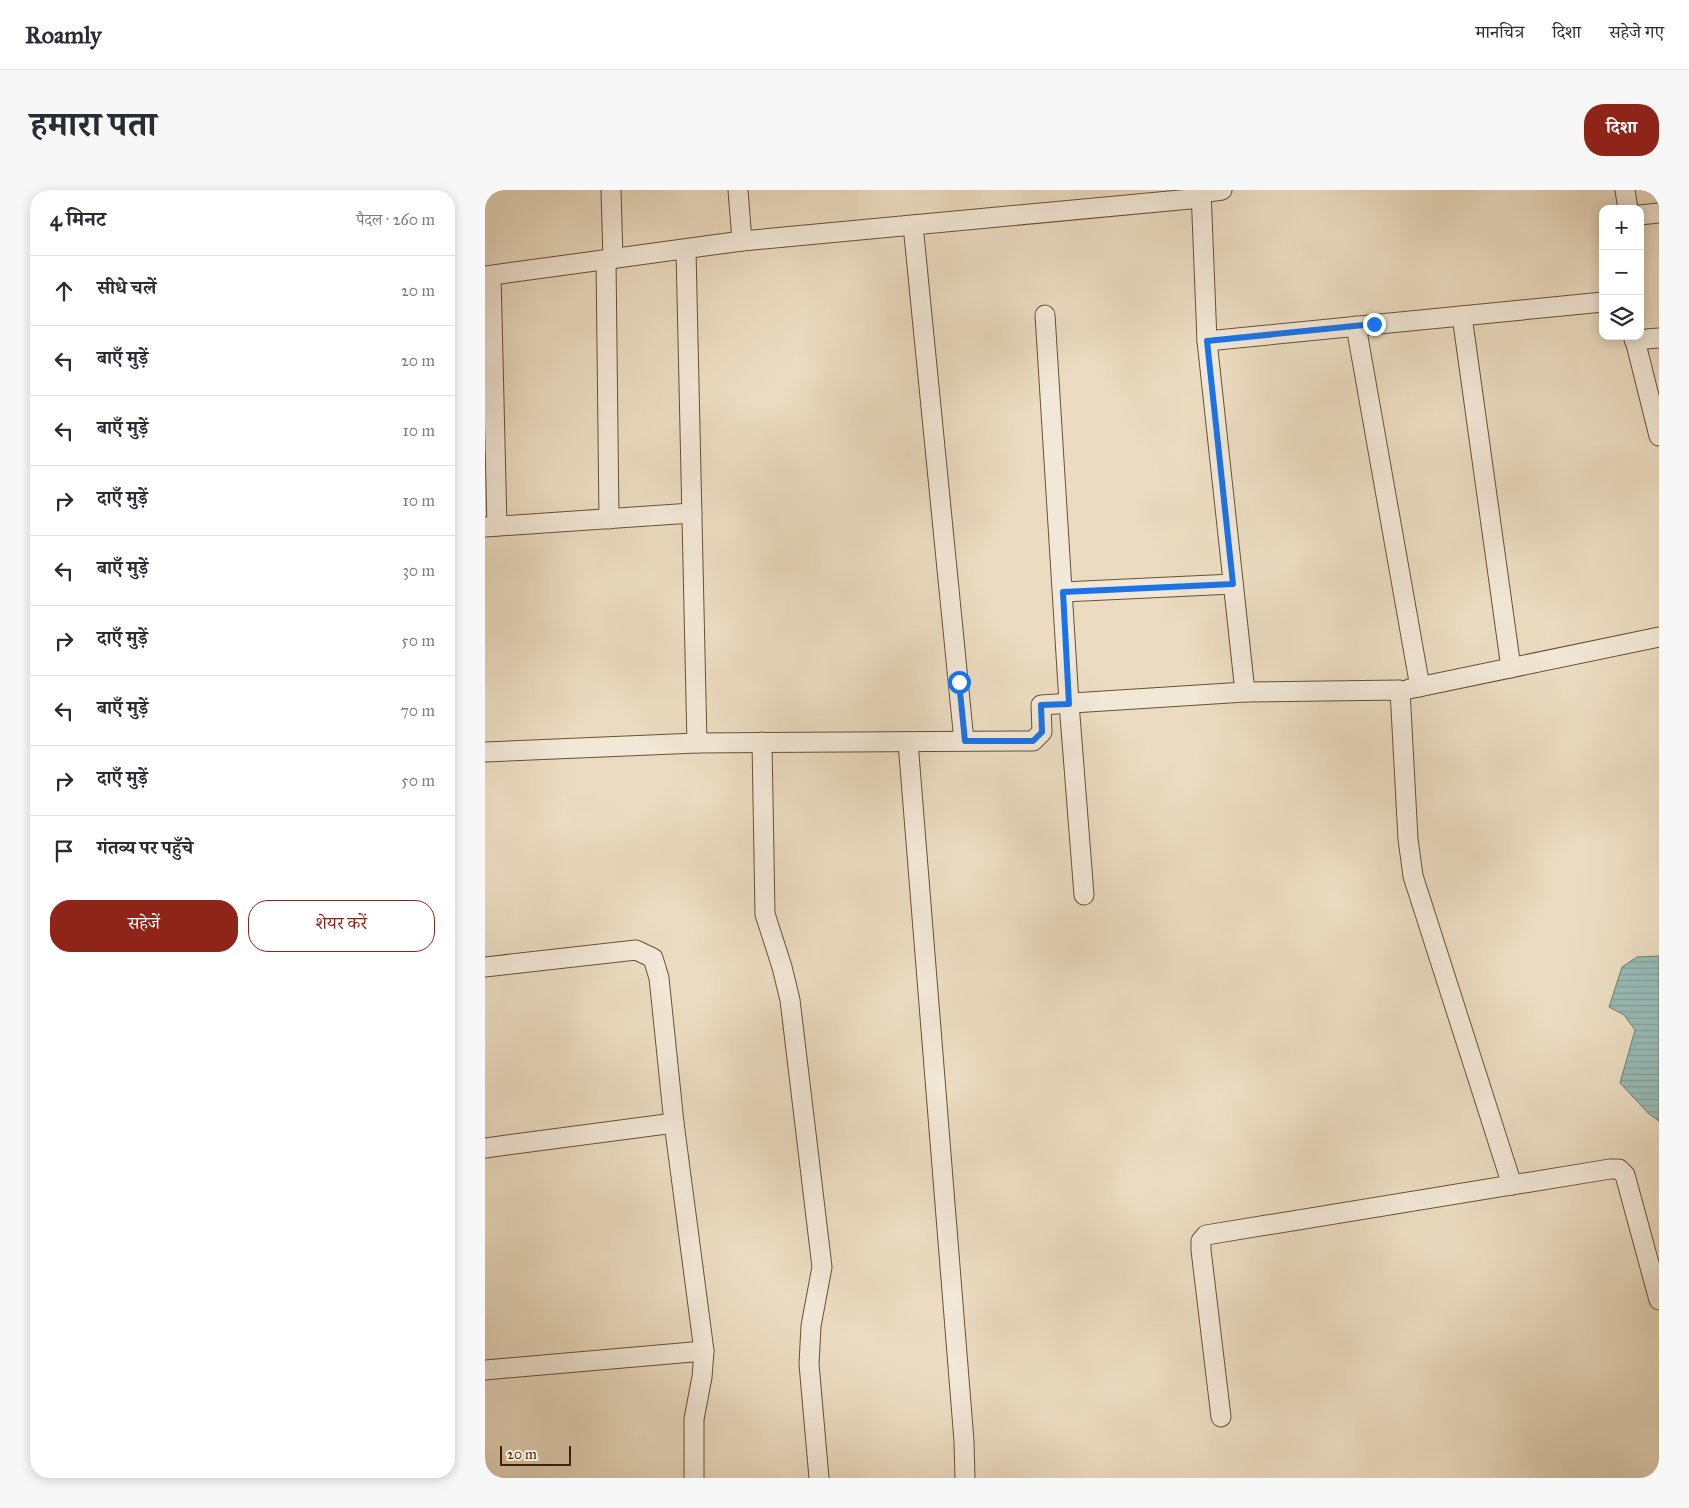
<!DOCTYPE html>
<html lang="hi">
<meta charset="utf-8">
<style>
:root{--surface:#fff;--page:#f7f7f7;--text:#2b2b33;--muted:#7c7c81;--line:#e1e1e2;--accent:#8f2418}
body{margin:0;font-family:"IM FELL Great Primer","Noto Serif Devanagari",serif;background:var(--page);color:var(--text)}
.controls{position:absolute;right:15px;top:15px;display:grid;overflow:hidden;border-radius:10px;box-shadow:0 2px 12px #0003}
.controls button{width:45px;height:45px;display:grid;place-items:center;padding:0;border:0;border-bottom:1px solid var(--line);background:var(--surface);color:var(--text);font:25px sans-serif}
.scale{position:absolute;left:15px;bottom:12px;width:71px;box-sizing:border-box;padding-left:5px;border:2px solid #3e2304;border-top:0;font-size:14px;line-height:18px;white-space:nowrap;color:#3e2304;-webkit-text-stroke:4px #f2e8d7;paint-order:stroke}
.stop{position:absolute;width:15px;height:15px;margin:-11px;border:4px solid #1a73e8;border-radius:50%;background:#fff}
.stop.end{background:#1a73e8;border-color:#fff;box-shadow:0 1px 5px #0008}
.list{margin:0;padding:0;list-style:none}
h2{display:flex;justify-content:space-between;align-items:center;height:65px;margin:0;padding:0 20px;font-size:21px}
h2 small{font-size:16px;font-weight:400;color:var(--muted)}
.list li{display:grid;grid-template-columns:32px 1fr auto;gap:15px;align-items:center;box-sizing:border-box;height:70px;padding:0 20px;border-top:1px solid var(--line)}
.list b{display:block;font-size:19px;white-space:nowrap}
.list em{font-size:16px;font-style:normal;color:var(--muted)}
.actions{display:flex;gap:10px;padding:15px 20px}
.actions a{flex:1;padding:11px 0;border:1px solid var(--accent);border-radius:20px;text-align:center;font-size:18px;color:var(--accent)}
.actions .main{background:var(--accent);color:#fff}
.icon{flex:none;width:28px;height:28px;fill:none;stroke:currentColor;stroke-width:2;stroke-linecap:round;stroke-linejoin:round}
.map{position:relative;flex:none;width:1174px;height:1288px;overflow:hidden;border-radius:20px}
header{display:flex;align-items:center;gap:30px;box-sizing:border-box;height:70px;padding:0 25px;background:var(--surface);border-bottom:1px solid var(--line)}
header strong{font-size:24px}
nav{display:flex;gap:28px;margin-inline-start:auto;font-size:18px}
.intro{display:flex;align-items:center;justify-content:space-between;box-sizing:border-box;height:120px;padding:0 30px}
h1{margin:0;font-size:35px}
.button{padding:12px 22px;border-radius:20px;background:var(--accent);color:#fff;font-size:18px;font-weight:700}
main{display:flex;gap:30px;padding:0 30px}
aside{flex:1;background:var(--surface);border-radius:20px;box-shadow:0 2px 12px #0003}
.map>svg:first-child{display:block}
</style>
<header>
<strong>Roamly</strong>
<nav><a>मानचित्र</a><a>दिशा</a><a>सहेजे गए</a></nav>
</header>
<div class="intro"><h1>हमारा पता</h1><a class="button">दिशा</a></div>
<main>
<aside>
<h2>4 मिनट<small>पैदल · 260 m</small></h2>
<ul class="list">
<li><svg class="icon" aria-label="ahead" viewBox="0 0 24 24"><path d="M12 20V5M6 11l6-6 6 6"/></svg><div><b>सीधे चलें</b></div><em>20 m</em></li>
<li><svg class="icon" aria-label="left" viewBox="0 0 24 24"><path d="M17 20v-9H6M10 6l-5 5 5 5"/></svg><div><b>बाएँ मुड़ें</b></div><em>20 m</em></li>
<li><svg class="icon" aria-label="left" viewBox="0 0 24 24"><path d="M17 20v-9H6M10 6l-5 5 5 5"/></svg><div><b>बाएँ मुड़ें</b></div><em>10 m</em></li>
<li><svg class="icon" aria-label="right" viewBox="0 0 24 24"><path d="M7 20v-9h11M14 6l5 5-5 5"/></svg><div><b>दाएँ मुड़ें</b></div><em>10 m</em></li>
<li><svg class="icon" aria-label="left" viewBox="0 0 24 24"><path d="M17 20v-9H6M10 6l-5 5 5 5"/></svg><div><b>बाएँ मुड़ें</b></div><em>30 m</em></li>
<li><svg class="icon" aria-label="right" viewBox="0 0 24 24"><path d="M7 20v-9h11M14 6l5 5-5 5"/></svg><div><b>दाएँ मुड़ें</b></div><em>50 m</em></li>
<li><svg class="icon" aria-label="left" viewBox="0 0 24 24"><path d="M17 20v-9H6M10 6l-5 5 5 5"/></svg><div><b>बाएँ मुड़ें</b></div><em>70 m</em></li>
<li><svg class="icon" aria-label="right" viewBox="0 0 24 24"><path d="M7 20v-9h11M14 6l5 5-5 5"/></svg><div><b>दाएँ मुड़ें</b></div><em>50 m</em></li>
<li><svg class="icon" aria-label="arrive" viewBox="0 0 24 24"><path d="M6 21V4h12l-3 4 3 4H6"/></svg><div><b>गंतव्य पर पहुँचे</b></div></li>
</ul>
<div class="actions"><a class="main">सहेजें</a><a>शेयर करें</a></div>
</aside>
<div class="map">
<svg width="1174" height="1288" viewBox="0 0 1174 1288">
<defs>
<pattern id="water-rules" width="6" height="5" patternUnits="userSpaceOnUse" patternTransform="scale(1.25)"><rect width="6" height="5" fill="#98bbb6"/><path d="M0 2.5h6" fill="none" stroke="#84a09b"/></pattern>
</defs>
<rect width="100%" height="100%" fill="#ebdcc1"/>
<filter id="stains"><feTurbulence type="fractalNoise" baseFrequency=".004" numOctaves="4"/><feColorMatrix values="0 0 0 0 .2 0 0 0 0 .09 0 0 0 0 .02 0 0 0 .5 -.17"/></filter>
<radialGradient id="worn" r=".72"><stop offset=".6" stop-color="#630" stop-opacity="0"/><stop offset="1" stop-color="#630" stop-opacity=".3"/></radialGradient>
<path fill="url(#water-rules)" stroke="#747e6f" d="M1174 766V931L1164 924 1135 893 1150 840 1139 825 1124 817 1137 777 1152 767Z"/>
<g fill="none" stroke-linecap="round" stroke-linejoin="round">
<g stroke="#695133" stroke-width="21">
<g id="minor">
<path d="M126 0 128 69"/>
<path d="M253 0 257 51"/>
<path d="M716 0 722 151 760 502"/>
<path d="M1140 0 1143 19"/>
<path d="M716 3 737 0"/>
<path d="M1155 25 1174 23"/>
<path d="M428 35 479 551"/>
<path d="M201 60 212 553"/>
<path d="M121 70 124 329"/>
<path d="M0 86 257 51 716 8"/>
<path d="M6 86 12 336"/>
<path d="M560 125 584 513 599 705"/>
<path d="M977 126 1026 478"/>
<path d="M871 136 935 497"/>
<path d="M1149 146 1174 246"/>
<path d="M1149 150 1174 148"/>
<path d="M722 151 1118 112"/>
<path d="M0 337 207 323"/>
<path d="M578 402 748 394"/>
<path d="M924 499 1174 447"/>
<path d="M277 552 280 724 297 777 305 810 337 1077 326 1136 324 1174 334 1288"/>
<path d="M423 552 479 1251 480 1288"/>
<path d="M0 562 212 553 548 551 557 542 556 515 760 502 915 500 923 649 928 686 1027 995"/>
<path d="M0 777 151 760 168 768 174 788 189 933 219 1161 217 1187 209 1229V1288"/>
<path d="M0 958 189 933"/>
<path d="M0 1180 219 1161"/>
<path d="M736 1227 716 1060V1051L721 1045 1125 979H1134L1140 985 1174 1110"/>
</g>
</g>
<use href="#minor" stroke="#f2e8d7" stroke-width="19"/>
</g>
<g fill="none" stroke-linecap="round" stroke-linejoin="round">
<path stroke="#1a73e8" stroke-width="6" d="M474 492 480 551H548L557 542 556 515 584 514 578 402 748 394 722 151 889 134"/>
</g>
<rect width="100%" height="100%" filter="url(#stains)"/>
<rect width="100%" height="100%" fill="url(#worn)"/>
</svg>
<div class="controls">
<button>+</button>
<button>−</button>
<button><svg class="icon" aria-label="layers" viewBox="0 0 24 24"><path d="M12 4l9 5-9 5-9-5zM3 14l9 5 9-5"/></svg></button>
</div>
<div class="scale">20 m</div>
<div class="stop" style="left:474px;top:492px"></div>
<div class="stop end" style="left:889px;top:134px"></div>
</div>
</main>
